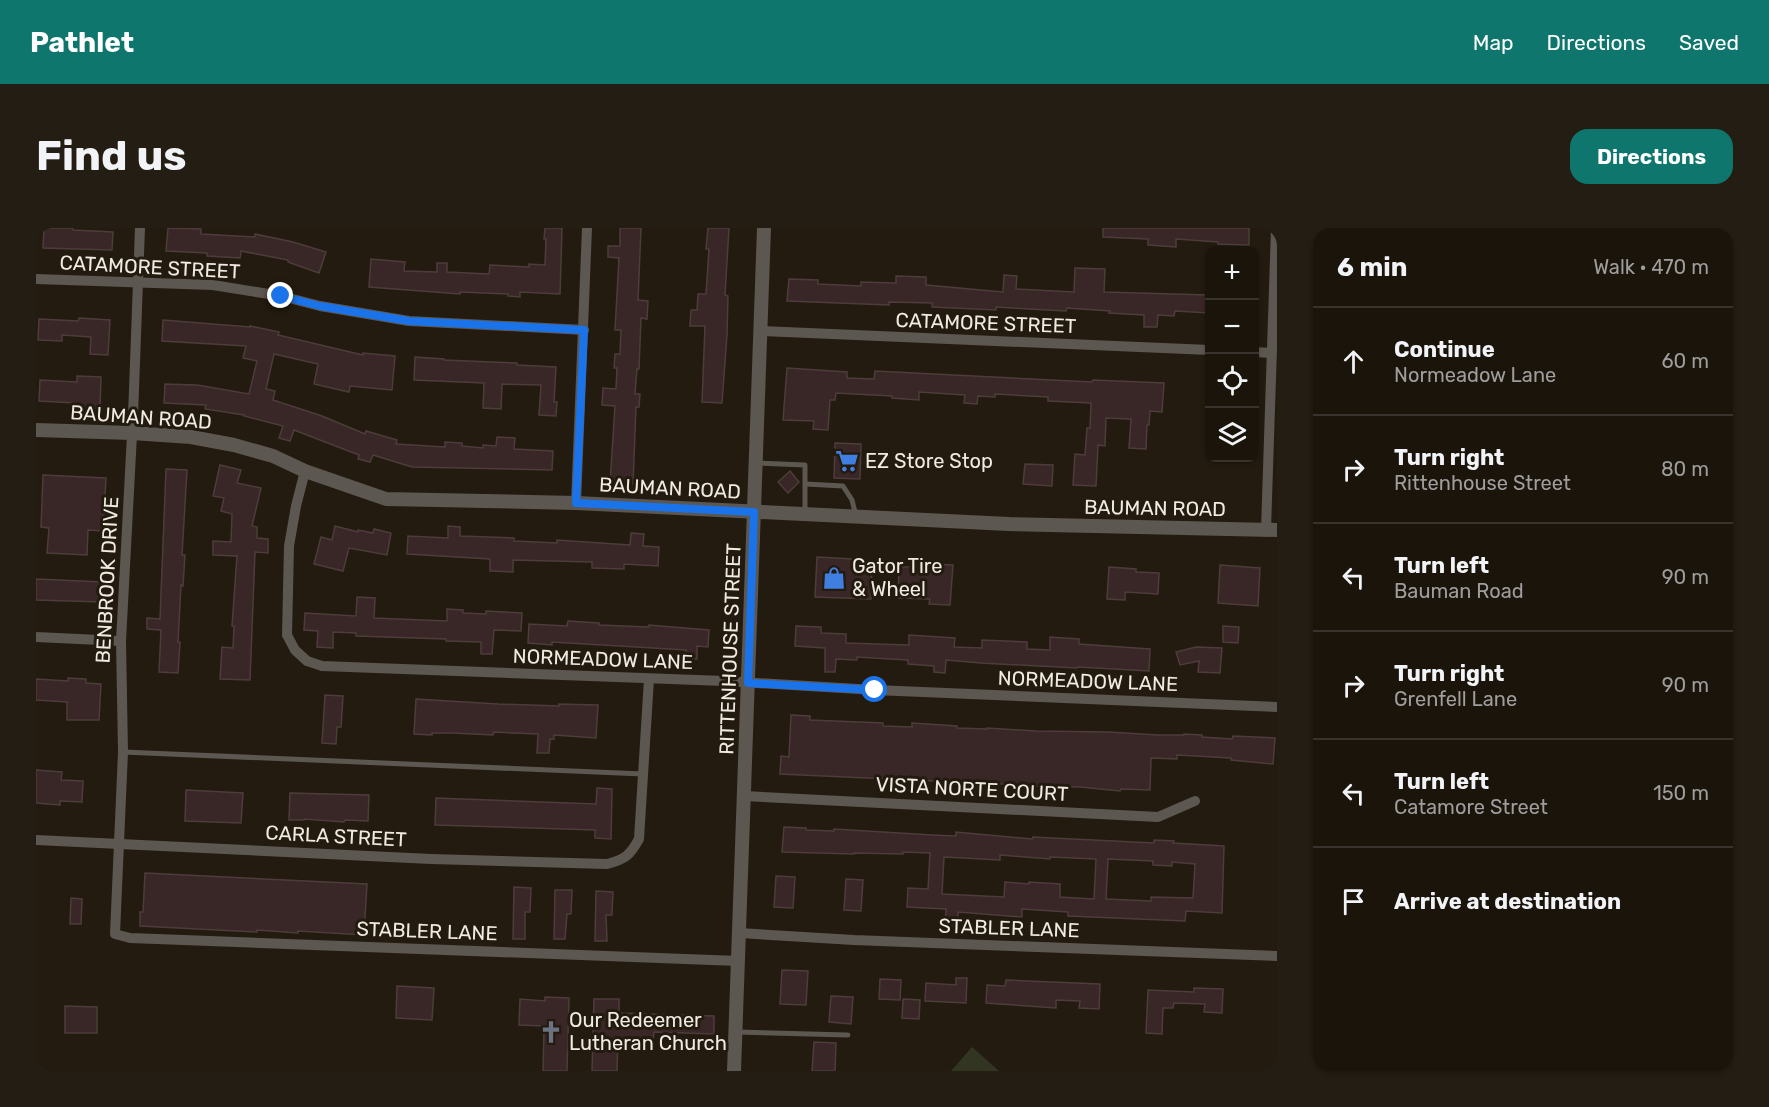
<!DOCTYPE html>
<meta charset="utf-8">
<style>
:root{--surface:#1a140b;--page:#231d14;--text:#f1f3f6;--muted:#9f9e9d;--line:#38332c;--accent:#0f766e}
body{margin:0;font-family:Rubik,sans-serif;background:var(--page);color:var(--text)}
.controls{position:absolute;right:18px;top:18px;display:grid;overflow:hidden;border-radius:12px;box-shadow:0 2px 4px #0004}
.controls button{width:54px;height:54px;display:grid;place-items:center;padding:0;border:0;border-bottom:2px solid var(--line);background:var(--surface);color:var(--text);font:30px sans-serif}
.stop{position:absolute;width:18px;height:18px;margin:-14px;border:4px solid #1a73e8;border-radius:50%;background:#fff}
.stop.end{background:#1a73e8;border-color:#fff;box-shadow:0 2px 6px #0008}
.list{margin:0;padding:0;list-style:none}
h2{display:flex;justify-content:space-between;align-items:center;height:78px;margin:0;padding:0 24px;font-size:26px}
h2 small{font-size:20px;font-weight:400;color:var(--muted)}
.list li{display:grid;grid-template-columns:39px 1fr auto;gap:18px;align-items:center;box-sizing:border-box;height:108px;padding:0 24px;border-top:2px solid var(--line)}
.list b{display:block;font-size:22px;white-space:nowrap}
.list p{margin:0;font-size:20px;white-space:nowrap;color:var(--muted)}
.list em{font-size:20px;font-style:normal;color:var(--muted)}
.icon{flex:none;width:33px;height:33px;fill:none;stroke:currentColor;stroke-width:2;stroke-linecap:round;stroke-linejoin:round}
.map{position:relative;flex:none;width:1241px;height:843px;overflow:hidden;border-radius:18px}
header{display:flex;align-items:center;gap:36px;box-sizing:border-box;height:84px;padding:0 30px;background:var(--accent);color:#fff}
header strong{font-size:28px}
nav{display:flex;gap:33px;margin-inline-start:auto;font-size:21px}
.intro{display:flex;align-items:center;justify-content:space-between;box-sizing:border-box;height:144px;padding:0 36px}
h1{margin:0;font-size:42px}
.button{padding:15px 27px;border-radius:18px;background:var(--accent);color:#fff;font-size:21px;font-weight:700}
main{display:flex;gap:36px;padding:0 36px}
aside{flex:1;background:var(--surface);border-radius:18px;box-shadow:0 2px 4px #0004}
.map>svg:first-child{display:block}
</style>
<header>
<strong>Pathlet</strong>
<nav><a>Map</a><a>Directions</a><a>Saved</a></nav>
</header>
<div class="intro"><h1>Find us</h1><a class="button">Directions</a></div>
<main>
<div class="map">
<svg width="1241" height="843" viewBox="0 0 1241 843">
<rect width="100%" height="100%" fill="#231b0f"/>
<path fill="#323521" d="M936 819 963 843H915Z"/>
<g fill="#382726" stroke="#4e3c3c" stroke-width="1.5" fill-rule="evenodd">
<path d="M8 0H37V2L77 4 76 22 7 20Z"/>
<path d="M132 0 165 1V6L219 9V6L257 14 290 24 283 45 252 34V32L205 23 204 30 171 28V25L130 23Z"/>
<path d="M509 0H526L524 66 484 64V69L472 68V66L424 64V66L333 59 335 31 369 34 368 43 401 44V35H411V44L453 46 454 37 493 39V36L509 37 510 11H508Z"/>
<path d="M584 0H605L602 72 612 73 611 91 605 90 603 141H601L599 166H604L603 179H600L597 256 574 255 579 178 566 177 567 160 580 161 581 140H578L579 126H584L585 102H579L583 30 572 29V18H584Z"/>
<path d="M672 0H693L689 67 692 68 691 107 686 175 666 174 669 98H654L655 82H661L662 66H670L673 21H670Z"/>
<path d="M1067 0H1213V17L1182 16V14L1140 11V19L1112 17V11L1067 9Z"/>
<path d="M1039 40 1069 41 1068 64 1173 67V85L1139 83 1138 88 1122 87 1121 99H1108V87L1073 85 1074 83 1031 80 1030 83 960 79V82L896 79V75L853 74V77L751 73 753 51 782 52V56L825 58V54L860 55V48L890 49V57L967 64 968 47 981 48 980 61 1038 64Z"/>
<path d="M43 90 74 92 72 127 54 126 55 109 26 107V113L2 112 3 91 42 93Z"/>
<path d="M127 92 214 99V98L243 104 242 107 327 127V125L359 128 356 162 314 158 313 164 278 156 282 136 238 126 230 161 239 163 237 172 286 188 329 206 330 203 361 212 360 216 409 219V214L426 215V218L447 220V217L460 218 461 209 479 210 478 221 517 223 516 242 376 239 337 227 334 234 322 231 323 227 258 202 254 213 243 210 247 198 208 188V187L169 181 170 177 128 175 129 156 161 157 213 166 221 133 207 130 210 118 126 113Z"/>
<path d="M379 129 408 131V132L481 135V137L520 139 518 174H521L520 188 503 187 505 157 466 156 465 181 447 180 448 155 378 152Z"/>
<path d="M751 140 811 144V150L838 151 839 143 1056 154 1057 152 1128 155 1126 184 1114 183 1113 197H1111L1110 221 1093 220 1095 191 1070 190 1069 218 1062 217 1060 258 1037 257 1039 226 1049 227 1051 200H1054L1055 175 1012 173V169L959 166V169L942 168 941 176 928 175 929 167 883 164V172L856 170V168L800 165 799 172H794L792 202 777 201 778 193 747 192Z"/>
<path d="M41 148 65 149 64 181H40V175L3 173 4 152 41 154Z"/>
<path d="M799 215 825 216 824 251 798 250Z"/>
<path d="M989 236 1017 237 1016 258 987 256Z"/>
<path d="M184 237 205 242 201 255 225 260 216 298 221 299V310L232 311V325L219 324 214 452 184 451 186 419 197 420 198 398H196L201 328 177 327V313L195 314 196 286 185 283 188 270 177 268Z"/>
<path d="M130 241 151 242 146 327H149L147 358 145 357 142 414H144L142 445 123 444 125 402 111 401V390L124 391Z"/>
<path d="M754 243 763 254 752 265 742 254Z"/>
<path d="M7 247 70 250 67 303 52 302 51 327 11 325 13 300 5 299Z"/>
<path d="M299 298 322 304V302L337 305 338 301 355 305 351 327 313 320 307 343 278 336 285 309 296 312Z"/>
<path d="M412 298 424 299V308L478 310V313L521 315V312L594 317 595 305 608 306 607 318 623 319 622 338 588 336V341L556 340V334L477 332V344L454 343V331L371 326 372 308 412 310Z"/>
<path d="M781 329 816 331V337H836L835 371 779 369Z"/>
<path d="M895 336 917 337 914 377 893 376 894 371 862 370 863 339H895Z"/>
<path d="M1184 337 1224 340 1222 378 1182 375Z"/>
<path d="M1073 339 1100 341V344L1123 345 1122 366 1089 364V372L1071 371Z"/>
<path d="M0 351 67 354 66 374 0 372Z"/>
<path d="M321 369 339 370 338 390 411 393V381L427 382V385L450 386V383L486 385 485 403 458 402 456 426H445V414L410 413V411L320 408V405L297 404V420L281 419 282 403 268 402 269 385 320 388Z"/>
<path d="M532 393 563 395V397L613 399V397L673 402 672 419 661 418V431L650 430V422L516 414V417L492 415 493 396 531 398Z"/>
<path d="M760 398 785 399V405L810 406V415L873 417V407L919 410 918 419 946 420V412L991 414V421L1014 422V409L1043 411V416L1114 421 1113 443 1042 439 1041 440 945 435 910 432 909 445 898 444V438L872 436V432L821 429V432L800 431 799 444H789V420L759 418Z"/>
<path d="M1187 398 1203 399 1202 415 1187 414Z"/>
<path d="M1160 419 1186 420 1184 445 1162 444 1163 433 1144 437 1140 424Z"/>
<path d="M32 450 50 451V455L65 456 63 492H31V474L0 472V451L32 453Z"/>
<path d="M289 467 307 468 305 499H301L300 516 286 515Z"/>
<path d="M380 471 462 476 523 478V476L562 477 560 510 518 507V511H514L513 525H501L502 506 458 504 457 507 417 505H396V507L378 506Z"/>
<path d="M755 487 774 488V492L847 495V498L876 499V495L921 498V500L951 501V500L1000 503 1072 504 1122 507H1148V506L1166 507V509L1196 511 1197 508 1239 510 1237 536 1195 532V530L1141 527V531L1115 530 1114 562 1085 561 1084 563 1044 559 992 558 938 554 937 558 897 553 744 546 745 528 753 529Z"/>
<path d="M0 542 26 544 25 552 47 553 46 574 24 573V577L0 575Z"/>
<path d="M561 560 576 561 575 611 559 610V602L399 597 400 570 560 576Z"/>
<path d="M150 562 207 565 205 595 149 593Z"/>
<path d="M254 565 333 567 332 593 309 592 308 594 268 591V592H253Z"/>
<path d="M748 599 770 600V602L798 603V601L896 607 920 608V604L996 611 997 609 1118 615V612L1138 613 1137 615 1188 618 1186 685 1150 683 1149 693 1032 688V684L986 681V689L922 684V699H909L910 681 871 679 872 660 892 661 894 625 867 624V626L818 625V626L746 624ZM964 627 1014 631V629L1060 631 1058 671 1024 669V656L993 654V656L969 654 968 669 906 666 908 629 964 632ZM1072 631 1117 633V637L1136 638V634L1159 636 1157 670 1115 669V673L1070 671Z"/>
<path d="M109 645 331 656 328 707 262 703V705L221 702V704L104 698V684H107Z"/>
<path d="M740 648 759 649 757 680 738 679Z"/>
<path d="M810 651 827 652 825 683 808 682Z"/>
<path d="M478 659 495 660 494 684H489V711H477Z"/>
<path d="M519 662H536L535 686H531L529 711H518Z"/>
<path d="M560 663 577 664 576 687H570L571 713H559Z"/>
<path d="M35 670 46 671 45 696H34Z"/>
<path d="M746 742 772 743 770 777 744 776Z"/>
<path d="M920 750H931L930 775 889 773 890 755 920 757Z"/>
<path d="M844 751 865 752 864 772 843 771Z"/>
<path d="M970 752 1064 756 1063 781 1043 780 1044 773 1020 772V780L950 775 951 757 969 758Z"/>
<path d="M361 758 398 760 396 792 360 790Z"/>
<path d="M1158 760 1187 761 1186 785 1168 784 1169 776 1138 775 1137 780H1127L1126 806 1110 805 1112 762 1158 764Z"/>
<path d="M795 768 817 769 815 796 793 794Z"/>
<path d="M509 769 533 770 531 843H507L508 798 483 797 484 771 509 773Z"/>
<path d="M558 771H583V785L678 788V806L618 804 617 813 582 811 581 843H556Z"/>
<path d="M867 771 884 772 883 791 866 790Z"/>
<path d="M29 778 61 779V805H29Z"/>
<path d="M778 814 800 815 799 843H776Z"/>
</g>
<g fill="none" stroke-linecap="round" stroke-linejoin="round">
<g stroke="#5c5751" stroke-width="5">
<path d="M720 235 769 237V285"/>
<path d="M770 256 807 258 816 272 820 288"/>
<path d="M87 524 607 546"/>
<path d="M702 804 812 807"/>
</g>
<g stroke="#5c5751" stroke-width="10">
<path d="M104 0 97 188 85 413 87 524 79 706 94 710 702 733"/>
<path d="M0 51 177 57 245 68 284 78 373 93 548 102"/>
<path d="M724 103 1174 122"/>
<path d="M1218 124 1235 125"/>
<path d="M269 243 260 278 253 318 251 407 259 422 271 433 286 438 688 453 839 462 1241 479"/>
<path d="M540 275 551 0"/>
<path d="M1230 301 1240 0"/>
<path d="M0 409 85 413"/>
<path d="M708 568 1122 589 1159 573"/>
<path d="M0 612 395 631 571 636C590 631 594 627 603 611L613 451"/>
<path d="M703 705 818 712 1241 728"/>
</g>
<g stroke="#5c5751" stroke-width="14">
<path d="M0 202 96 205 155 209 198 217 237 228 269 243 350 271 540 275 973 296 1241 302"/>
<path d="M698 843 728 0"/>
</g>
</g>
<g fill="none" stroke-linecap="round" stroke-linejoin="round">
<path stroke="#1a73e8" stroke-width="8" d="M245 68 284 78 373 93 548 102 540 275 718 284 712 455 839 462"/>
</g>
<defs>
<g id="supermarket-bare" transform="scale(1.8)"><path d="M-6-5.5h2.5l.6 2H6L4.5 2H-2.5L-4.4-4H-6ZM-1.5 3.2a1.3 1.3 0 1 0 .1 0ZM3 3.2a1.3 1.3 0 1 0 .1 0Z" fill="#3f7fe0" stroke="#231b0f" stroke-width="2.5" paint-order="stroke"/></g>
<g id="shop-bare" transform="scale(1.8)"><path d="M-5-2.5h2.3a2.7 3.5 0 0 1 5.4 0H5L5.5 6h-11ZM-1.5-2.5h3a1.5 2.3 0 0 0-3 0Z" fill="#3f7fe0" stroke="#231b0f" stroke-width="2.5" paint-order="stroke"/></g>
<g id="church-bare" transform="scale(1.8)"><path d="M-1.2-6h2.4v3.5h3.3v2.4h-3.3V6h-2.4V-.1h-3.3v-2.4h3.3Z" fill="#6b7280" stroke="#231b0f" stroke-width="2.5" paint-order="stroke"/></g>
</defs>
<g fill-rule="evenodd">
<use href="#supermarket-bare" x="811" y="233"/>
<use href="#shop-bare" x="798" y="350"/>
<use href="#church-bare" x="515" y="804"/>
</g>
<g text-anchor="middle" stroke-width="6" stroke-linejoin="round" paint-order="stroke">
<g font-size="20" fill="#f0ebe2" stroke="#231b0f">
<text transform="translate(114 39) rotate(3)" y="7">CATAMORE STREET</text>
<text transform="translate(950 95) rotate(2)" y="7">CATAMORE STREET</text>
<text transform="translate(105 189) rotate(4)" y="7">BAUMAN ROAD</text>
<text transform="translate(634 260) rotate(3)" y="7">BAUMAN ROAD</text>
<text transform="translate(1119 280) rotate(1)" y="7">BAUMAN ROAD</text>
<text transform="translate(71 352) rotate(-87)" y="7">BENBROOK DRIVE</text>
<text transform="translate(694 421) rotate(-88)" y="7">RITTENHOUSE STREET</text>
<text transform="translate(567 431) rotate(2)" y="7">NORMEADOW LANE</text>
<text transform="translate(1052 453) rotate(2)" y="7">NORMEADOW LANE</text>
<text transform="translate(936 561) rotate(3)" y="7">VISTA NORTE COURT</text>
<text transform="translate(300 608) rotate(3)" y="7">CARLA STREET</text>
<text transform="translate(973 700) rotate(2)" y="7">STABLER LANE</text>
<text transform="translate(391 703) rotate(2)" y="7">STABLER LANE</text>
</g>
<g font-size="20" fill="#f0ebe2" stroke="#231b0f" text-anchor="start">
<text x="829" y="240">EZ Store Stop</text>
<text x="816" y="345">Gator Tire<tspan x="816" dy="23">&amp; Wheel</tspan></text>
<text x="533" y="799">Our Redeemer<tspan x="533" dy="23">Lutheran Church</tspan></text>
</g>
</g>
</svg>
<div class="controls">
<button>+</button>
<button>−</button>
<button><svg class="icon" aria-label="locate" viewBox="0 0 24 24"><circle cx="12" cy="12" r="6"/><path d="M12 2v4M12 18v4M2 12h4M18 12h4"/></svg></button>
<button><svg class="icon" aria-label="layers" viewBox="0 0 24 24"><path d="M12 4l9 5-9 5-9-5zM3 14l9 5 9-5"/></svg></button>
</div>
<div class="stop" style="left:839px;top:462px"></div>
<div class="stop end" style="left:245px;top:68px"></div>
</div>
<aside>
<h2>6 min<small>Walk · 470 m</small></h2>
<ul class="list">
<li><svg class="icon" aria-label="ahead" viewBox="0 0 24 24"><path d="M12 20V5M6 11l6-6 6 6"/></svg><div><b>Continue</b><p>Normeadow Lane</p></div><em>60 m</em></li>
<li><svg class="icon" aria-label="right" viewBox="0 0 24 24"><path d="M7 20v-9h11M14 6l5 5-5 5"/></svg><div><b>Turn right</b><p>Rittenhouse Street</p></div><em>80 m</em></li>
<li><svg class="icon" aria-label="left" viewBox="0 0 24 24"><path d="M17 20v-9H6M10 6l-5 5 5 5"/></svg><div><b>Turn left</b><p>Bauman Road</p></div><em>90 m</em></li>
<li><svg class="icon" aria-label="right" viewBox="0 0 24 24"><path d="M7 20v-9h11M14 6l5 5-5 5"/></svg><div><b>Turn right</b><p>Grenfell Lane</p></div><em>90 m</em></li>
<li><svg class="icon" aria-label="left" viewBox="0 0 24 24"><path d="M17 20v-9H6M10 6l-5 5 5 5"/></svg><div><b>Turn left</b><p>Catamore Street</p></div><em>150 m</em></li>
<li><svg class="icon" aria-label="arrive" viewBox="0 0 24 24"><path d="M6 21V4h12l-3 4 3 4H6"/></svg><div><b>Arrive at destination</b></div></li>
</ul>
</aside>
</main>
